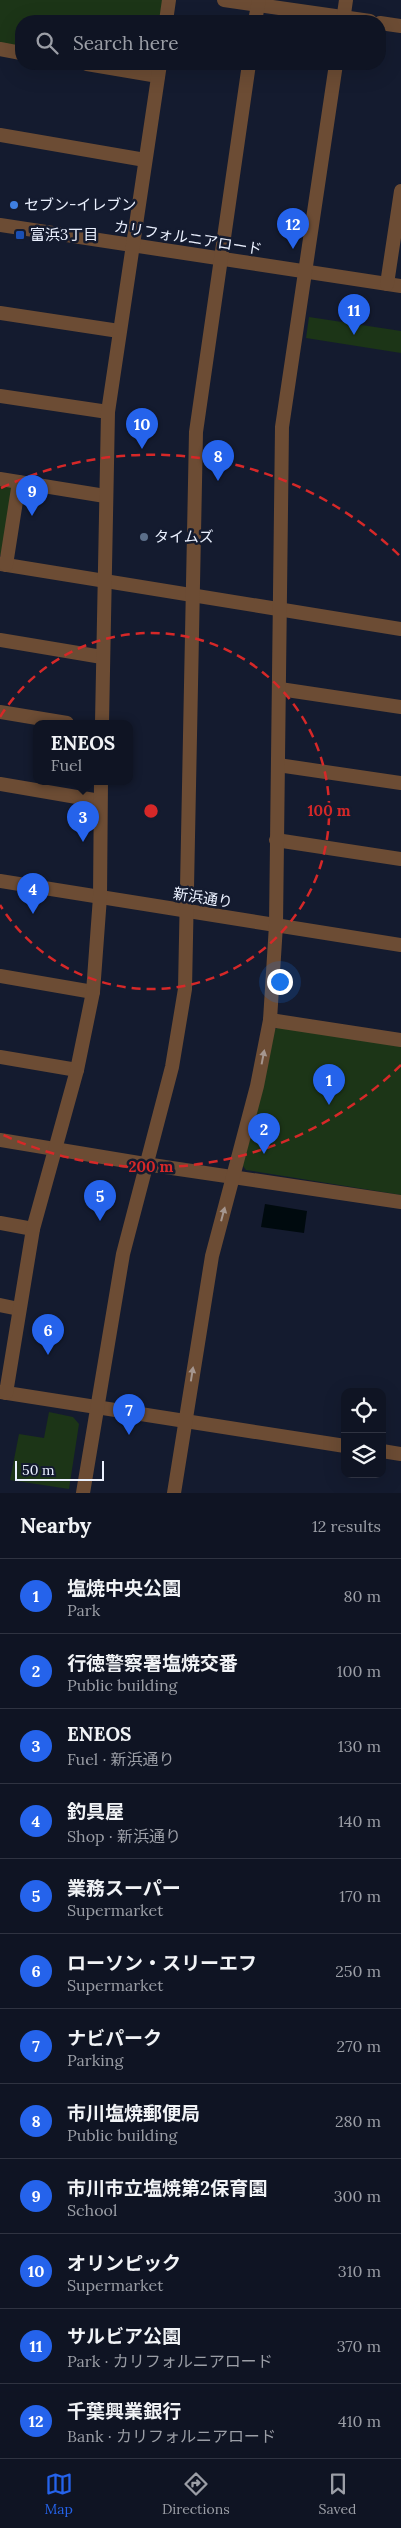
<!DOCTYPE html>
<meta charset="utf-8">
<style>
:root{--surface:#0f1423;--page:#181d2b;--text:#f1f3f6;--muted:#9b9ea6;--line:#2f3341;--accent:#2563eb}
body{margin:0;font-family:Lora,"Noto Sans JP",serif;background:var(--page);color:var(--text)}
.controls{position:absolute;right:15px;bottom:15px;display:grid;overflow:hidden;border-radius:10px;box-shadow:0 5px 20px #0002}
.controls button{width:45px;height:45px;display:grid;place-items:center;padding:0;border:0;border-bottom:1px solid var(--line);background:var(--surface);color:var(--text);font:25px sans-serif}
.scale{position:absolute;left:15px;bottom:12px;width:89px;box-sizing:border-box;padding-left:5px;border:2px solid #ebf1ff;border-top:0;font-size:14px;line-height:18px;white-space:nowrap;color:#ebf1ff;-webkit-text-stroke:4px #141b2f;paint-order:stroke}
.you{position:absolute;left:279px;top:981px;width:18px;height:18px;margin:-12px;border:4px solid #fff;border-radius:50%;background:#1a73e8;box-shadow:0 0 0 8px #1a73e833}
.badge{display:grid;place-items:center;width:32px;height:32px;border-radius:50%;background:var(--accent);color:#fff;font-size:16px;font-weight:700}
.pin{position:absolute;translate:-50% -41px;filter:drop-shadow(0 1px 2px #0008)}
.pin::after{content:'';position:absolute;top:26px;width:18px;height:15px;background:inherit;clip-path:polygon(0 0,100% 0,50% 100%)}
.popup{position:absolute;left:33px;top:720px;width:100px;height:65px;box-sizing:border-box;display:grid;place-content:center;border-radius:10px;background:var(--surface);filter:drop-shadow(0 1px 4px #0005);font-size:16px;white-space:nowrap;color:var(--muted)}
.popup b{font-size:19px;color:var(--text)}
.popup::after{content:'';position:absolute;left:50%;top:100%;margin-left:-10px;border:10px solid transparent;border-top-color:var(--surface)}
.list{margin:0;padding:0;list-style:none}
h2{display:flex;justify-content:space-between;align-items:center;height:65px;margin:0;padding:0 20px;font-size:21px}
h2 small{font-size:16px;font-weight:400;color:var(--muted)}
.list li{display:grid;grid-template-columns:32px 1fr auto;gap:15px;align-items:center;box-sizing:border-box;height:75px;padding:0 20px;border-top:1px solid var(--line)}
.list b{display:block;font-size:19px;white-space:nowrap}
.list p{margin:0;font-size:16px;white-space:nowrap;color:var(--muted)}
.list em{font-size:16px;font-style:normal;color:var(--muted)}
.icon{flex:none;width:28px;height:28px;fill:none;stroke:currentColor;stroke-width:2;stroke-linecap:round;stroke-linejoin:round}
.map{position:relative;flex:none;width:401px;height:1493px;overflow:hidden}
.search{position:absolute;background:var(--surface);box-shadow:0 5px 20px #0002;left:15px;right:15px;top:15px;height:55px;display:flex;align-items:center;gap:12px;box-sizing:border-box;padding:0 18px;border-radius:20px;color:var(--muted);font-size:19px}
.sheet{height:965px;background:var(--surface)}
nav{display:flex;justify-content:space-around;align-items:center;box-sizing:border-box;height:70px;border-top:1px solid var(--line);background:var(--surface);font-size:14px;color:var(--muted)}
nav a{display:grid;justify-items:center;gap:2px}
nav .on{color:var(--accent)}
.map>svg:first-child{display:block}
</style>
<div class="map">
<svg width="401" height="1493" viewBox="0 0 401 1493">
<rect width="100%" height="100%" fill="#141b2f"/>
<g fill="#1c3517">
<path d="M0 0H164L161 21H21V46L0 43Z"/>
<path d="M309 317 401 331V353L306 338Z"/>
<path d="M0 484 11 486 14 490 4 553 0 555Z"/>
<path d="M279 1027 401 1045V1195L246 1170 242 1165 274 1030Z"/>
<path d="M49 1412 73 1417 79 1424 69 1489 10 1480 19 1434 44 1438Z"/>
</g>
<path fill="#000a0e" d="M265 1204 307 1211 304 1233 261 1227Z"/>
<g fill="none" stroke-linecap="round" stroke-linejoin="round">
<g stroke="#6c4c34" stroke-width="14">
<path d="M224 0 370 21"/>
<path d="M166 21 169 0"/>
<path d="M255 21 259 0"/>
<path d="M343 21 346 0"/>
<path d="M380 23 401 26"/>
<path d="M0 49 21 53"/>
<path d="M87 64 158 76"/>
<path d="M0 135 145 160"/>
<path d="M0 225 401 286"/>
<path d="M387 284 401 191"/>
<path d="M0 313 119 331"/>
<path d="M0 396 108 412"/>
<path d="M0 479 105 496"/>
<path d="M0 564 401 629"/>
<path d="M6 565 19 482"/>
<path d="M0 640 102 657"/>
<path d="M280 689 401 707"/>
<path d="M0 712 67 723"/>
<path d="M102 723 108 412 160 64"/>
<path d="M278 765 401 783"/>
<path d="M0 784 100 801"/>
<path d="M276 840 401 859"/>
<path d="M0 881 401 945"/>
<path d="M0 976 93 992"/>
<path d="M270 1020 401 1040"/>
<path d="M0 1057 77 1070"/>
<path d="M0 1140 145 1164 401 1202"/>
<path d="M0 1223 33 1229"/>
<path d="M0 1305 19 1309"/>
<path d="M0 1392 345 1446"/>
<path d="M6 1393 33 1229 77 1070 93 992 100 897 101 781"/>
<path d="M382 1451 401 1454"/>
<path d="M83 1493 123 1254 172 1067 185 989 196 432 249 64"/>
<path d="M174 1493 212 1256 257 1086 270 1020 276 925 282 427 336 64"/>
</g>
</g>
<defs><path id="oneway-solid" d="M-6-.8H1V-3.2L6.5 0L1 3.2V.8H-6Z" transform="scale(1.25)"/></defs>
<g fill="#a5968f">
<use href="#oneway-solid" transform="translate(263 1057) rotate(-79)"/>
<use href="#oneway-solid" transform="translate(223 1214) rotate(-75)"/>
<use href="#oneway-solid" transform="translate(192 1374) rotate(-81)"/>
</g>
<g fill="none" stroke="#d62828" stroke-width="2.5" stroke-dasharray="9 6">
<path d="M0 717A178 178 0 1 1 0 905"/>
<path d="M401 1065A356 356 0 0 1 1 1134M1 488A356 356 0 0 1 401 557"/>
</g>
<circle fill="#3f7fe0" stroke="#141b2f" stroke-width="2" cx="14" cy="205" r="5"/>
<rect fill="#1a4fb4" stroke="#141b2f" stroke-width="2" x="15" y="230" width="10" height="10" rx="2.5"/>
<circle fill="#5c6f8a" stroke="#141b2f" stroke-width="2" cx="144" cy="537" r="5"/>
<g text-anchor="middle" stroke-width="5" stroke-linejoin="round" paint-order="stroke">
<g font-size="15" fill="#ebf1ff" stroke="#141b2f" text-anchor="start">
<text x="24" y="210">セブン-イレブン</text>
<text x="30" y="240">富浜3丁目</text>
<text x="154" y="542">タイムズ</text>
</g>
<g font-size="15" fill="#ebf1ff" stroke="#141b2f">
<text transform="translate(188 238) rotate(9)" y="5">カリフォルニアロード</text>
<text transform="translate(203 898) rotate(9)" y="5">新浜通り</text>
</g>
</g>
<circle cx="151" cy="811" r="8" fill="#d62828" stroke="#141b2f" stroke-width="2.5"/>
<g font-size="15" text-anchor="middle" font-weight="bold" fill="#d62828" stroke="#141b2f" stroke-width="5" stroke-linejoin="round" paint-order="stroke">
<text x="329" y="816">100 m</text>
<text x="151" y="1172">200 m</text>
</g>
</svg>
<div class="controls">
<button><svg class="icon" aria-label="locate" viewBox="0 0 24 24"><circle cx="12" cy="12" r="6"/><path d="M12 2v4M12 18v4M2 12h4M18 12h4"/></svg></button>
<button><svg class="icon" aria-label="layers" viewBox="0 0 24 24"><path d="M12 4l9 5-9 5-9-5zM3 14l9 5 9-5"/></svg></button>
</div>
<div class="scale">50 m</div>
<div class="you"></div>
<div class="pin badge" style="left:329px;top:1105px">1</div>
<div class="pin badge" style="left:264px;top:1154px">2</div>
<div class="pin badge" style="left:83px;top:842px">3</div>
<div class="popup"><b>ENEOS</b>Fuel</div>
<div class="pin badge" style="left:33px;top:914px">4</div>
<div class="pin badge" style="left:100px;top:1221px">5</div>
<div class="pin badge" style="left:48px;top:1355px">6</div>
<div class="pin badge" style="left:129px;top:1435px">7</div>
<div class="pin badge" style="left:218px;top:481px">8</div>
<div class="pin badge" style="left:32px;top:516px">9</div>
<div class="pin badge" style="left:142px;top:449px">10</div>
<div class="pin badge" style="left:354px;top:335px">11</div>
<div class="pin badge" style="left:293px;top:249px">12</div>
<div class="search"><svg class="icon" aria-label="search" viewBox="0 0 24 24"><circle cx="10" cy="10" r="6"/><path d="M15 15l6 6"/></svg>Search here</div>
</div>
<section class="sheet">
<h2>Nearby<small>12 results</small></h2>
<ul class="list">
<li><span class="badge">1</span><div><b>塩焼中央公園</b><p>Park</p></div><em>80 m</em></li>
<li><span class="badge">2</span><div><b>行徳警察署塩焼交番</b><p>Public building</p></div><em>100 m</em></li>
<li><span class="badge">3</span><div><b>ENEOS</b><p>Fuel · 新浜通り</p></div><em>130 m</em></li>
<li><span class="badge">4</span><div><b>釣具屋</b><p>Shop · 新浜通り</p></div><em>140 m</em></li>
<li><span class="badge">5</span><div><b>業務スーパー</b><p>Supermarket</p></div><em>170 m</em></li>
<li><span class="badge">6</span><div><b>ローソン・スリーエフ</b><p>Supermarket</p></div><em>250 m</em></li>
<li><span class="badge">7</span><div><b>ナビパーク</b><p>Parking</p></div><em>270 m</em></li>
<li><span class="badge">8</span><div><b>市川塩焼郵便局</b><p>Public building</p></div><em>280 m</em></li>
<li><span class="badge">9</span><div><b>市川市立塩焼第2保育園</b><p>School</p></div><em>300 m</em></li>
<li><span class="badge">10</span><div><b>オリンピック</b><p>Supermarket</p></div><em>310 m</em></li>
<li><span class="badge">11</span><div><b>サルビア公園</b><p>Park · カリフォルニアロード</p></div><em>370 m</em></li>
<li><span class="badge">12</span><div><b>千葉興業銀行</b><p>Bank · カリフォルニアロード</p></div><em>410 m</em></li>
</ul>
</section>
<nav>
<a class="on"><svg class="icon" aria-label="map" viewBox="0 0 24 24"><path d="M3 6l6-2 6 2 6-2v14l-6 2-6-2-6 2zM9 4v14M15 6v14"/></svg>Map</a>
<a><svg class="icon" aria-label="directions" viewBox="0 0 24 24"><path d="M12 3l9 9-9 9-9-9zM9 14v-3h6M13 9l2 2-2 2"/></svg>Directions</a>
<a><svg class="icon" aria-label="saved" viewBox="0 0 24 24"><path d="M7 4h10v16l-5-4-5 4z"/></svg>Saved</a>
</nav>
